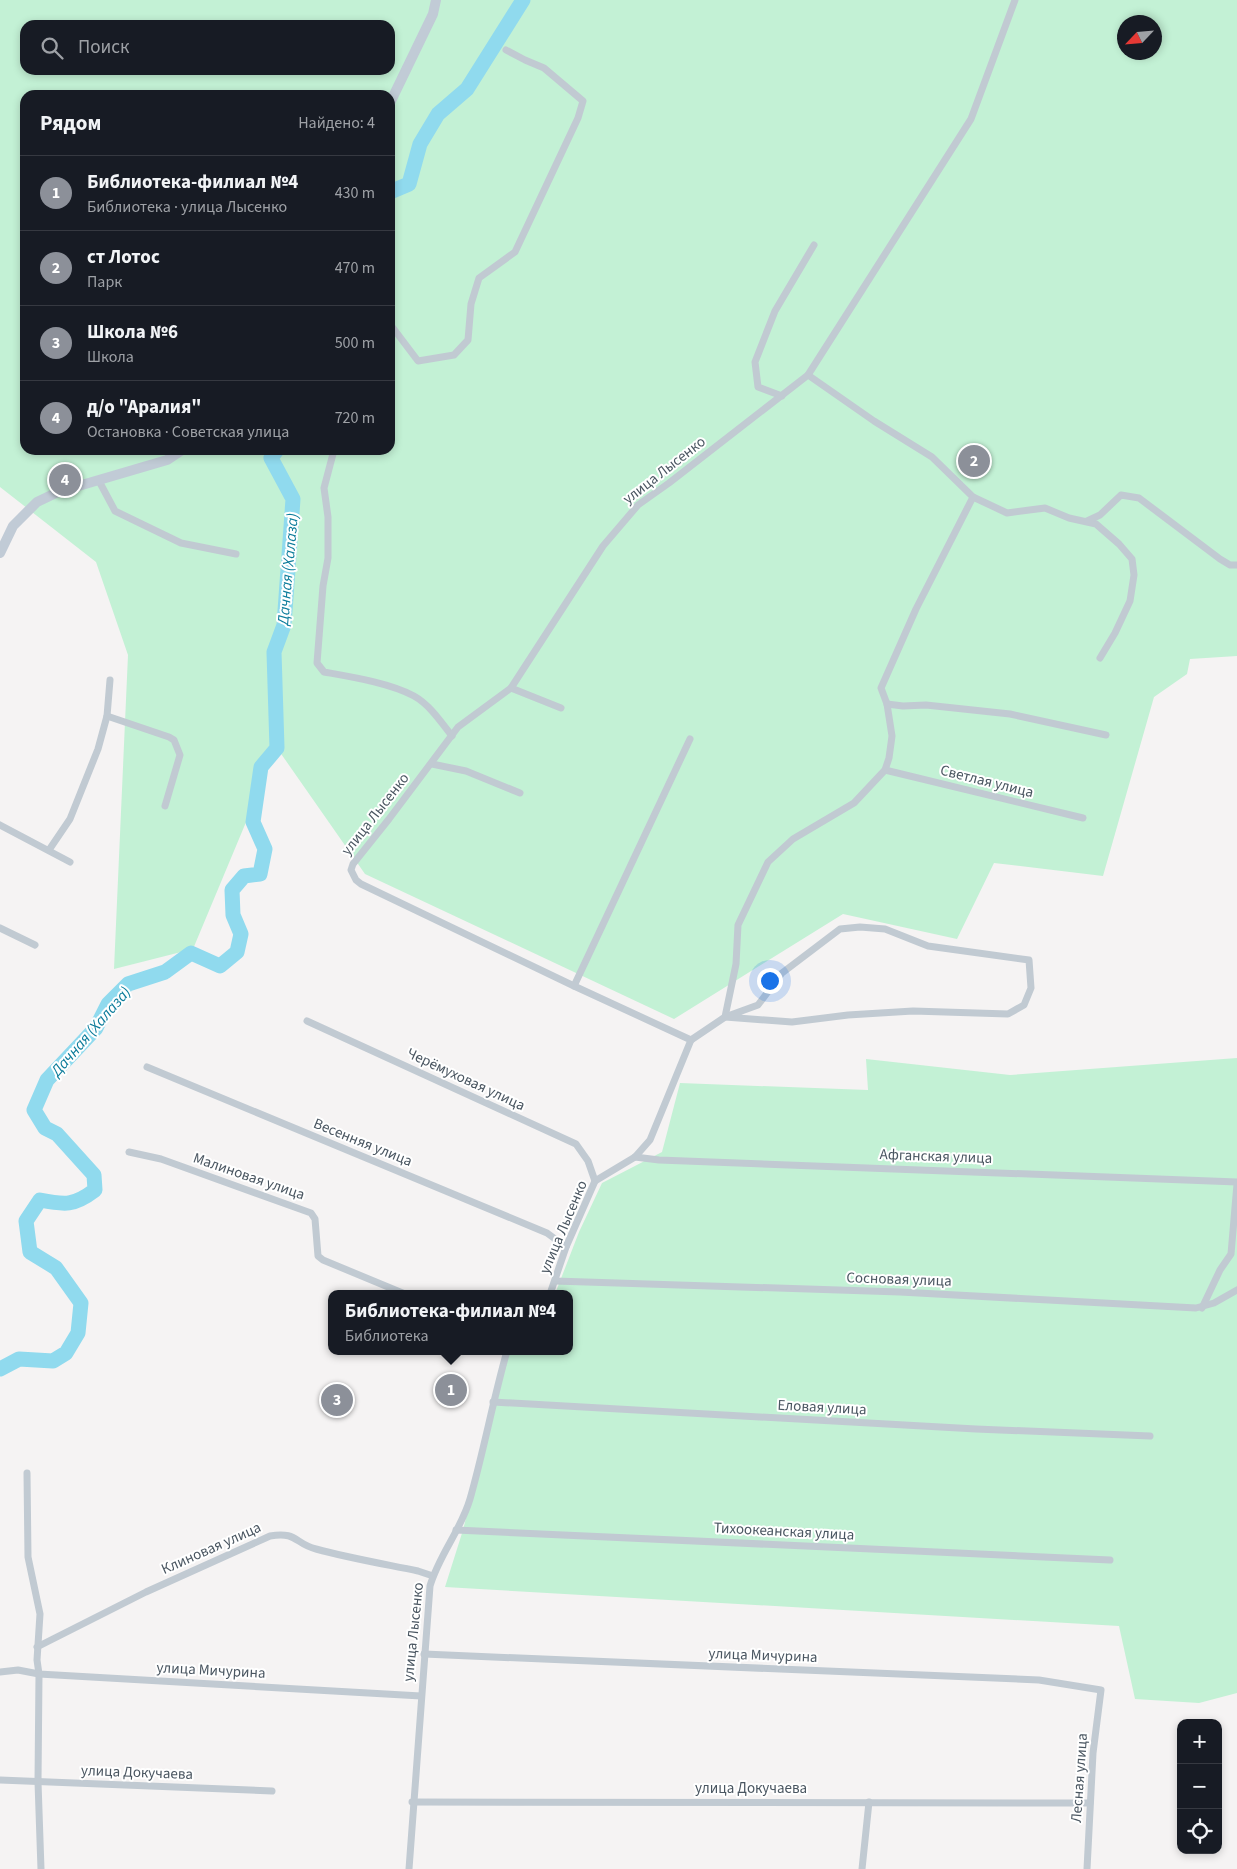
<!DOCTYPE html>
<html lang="ru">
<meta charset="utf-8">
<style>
:root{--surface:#171b24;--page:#242831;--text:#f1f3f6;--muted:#9ea1a6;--line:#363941;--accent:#8c9099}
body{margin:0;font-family:"Source Sans 3",sans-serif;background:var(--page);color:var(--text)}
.controls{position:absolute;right:15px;bottom:15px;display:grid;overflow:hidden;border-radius:10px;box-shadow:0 2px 8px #0003}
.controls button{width:45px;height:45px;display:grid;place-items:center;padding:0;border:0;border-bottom:1px solid var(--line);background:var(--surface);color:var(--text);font:25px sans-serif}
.compass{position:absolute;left:1117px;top:15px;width:45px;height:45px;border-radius:50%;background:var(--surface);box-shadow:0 2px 8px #0003;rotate:244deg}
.you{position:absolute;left:769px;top:980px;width:18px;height:18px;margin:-12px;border:4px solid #fff;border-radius:50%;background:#1a73e8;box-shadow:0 0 0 8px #1a73e833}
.badge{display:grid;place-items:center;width:32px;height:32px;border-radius:50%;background:var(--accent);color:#fff;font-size:16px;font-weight:700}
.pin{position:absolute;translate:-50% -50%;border:2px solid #fff;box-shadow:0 1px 5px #0006}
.popup{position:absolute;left:328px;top:1290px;width:245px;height:65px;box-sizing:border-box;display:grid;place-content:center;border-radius:10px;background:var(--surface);filter:drop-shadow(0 1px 4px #0005);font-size:16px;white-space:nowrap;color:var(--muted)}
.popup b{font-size:19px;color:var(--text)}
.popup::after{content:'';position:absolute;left:50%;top:100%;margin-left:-10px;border:10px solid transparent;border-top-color:var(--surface)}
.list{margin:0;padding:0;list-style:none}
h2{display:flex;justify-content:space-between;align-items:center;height:65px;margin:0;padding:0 20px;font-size:21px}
h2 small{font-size:16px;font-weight:400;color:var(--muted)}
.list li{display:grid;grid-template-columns:32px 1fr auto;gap:15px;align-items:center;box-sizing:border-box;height:75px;padding:0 20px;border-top:1px solid var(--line)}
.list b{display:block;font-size:19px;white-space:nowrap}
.list p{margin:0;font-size:16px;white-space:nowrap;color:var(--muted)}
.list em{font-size:16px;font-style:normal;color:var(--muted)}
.icon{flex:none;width:28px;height:28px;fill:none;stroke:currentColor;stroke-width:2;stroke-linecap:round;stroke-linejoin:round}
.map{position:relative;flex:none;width:1237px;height:1869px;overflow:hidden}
.search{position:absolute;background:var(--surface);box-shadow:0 2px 8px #0003;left:20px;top:20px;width:375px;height:55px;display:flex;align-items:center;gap:12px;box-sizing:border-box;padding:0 18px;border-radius:15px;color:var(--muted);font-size:19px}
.panel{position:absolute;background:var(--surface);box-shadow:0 2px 8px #0003;left:20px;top:90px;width:375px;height:365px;border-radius:15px}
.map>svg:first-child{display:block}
</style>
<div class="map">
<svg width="1237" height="1869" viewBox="0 0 1237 1869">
<rect width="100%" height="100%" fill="#f5f3f3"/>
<g fill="#c3f1d5" fill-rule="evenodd">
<path d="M0 0H1237V656L1190 659 1187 674 1154 697 1103 876 994 863 957 939 843 914 674 1019 365 874 277 748 193 949 114 969 128 655 96 562 0 487ZM1124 22H1154V52H1124ZM25 25H390V70H25ZM25 95H390V450H25Z"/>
<path d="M1237 1058V1693L1199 1703 1135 1699 1119 1626 445 1587 463 1530 506 1356 518 1351H570V1294H555L579 1232 602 1183 662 1152 680 1083 868 1090 866 1059 1010 1075Z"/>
</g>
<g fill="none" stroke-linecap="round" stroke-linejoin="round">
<g stroke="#90daee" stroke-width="15">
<path d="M390 192 409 184 420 144 438 114 467 89 523 0"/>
<path d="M0 1369 19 1359 53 1361 66 1353 78 1333 81 1303 56 1268 30 1252 26 1221 40 1200C65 1205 74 1206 95 1190L94 1175 57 1134 45 1128 34 1110 47 1080 96 1028 108 1004 128 984 165 972 191 953 220 966 237 952 241 934 233 915 232 890 244 876 260 874 265 849 253 822 261 767 277 748 274 652 284 625 293 499 271 458 277 450"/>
</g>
<g stroke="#c1cad2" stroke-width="7">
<path d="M390 324 418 361 454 355 468 340 471 304 479 278 515 252 578 118 583 101 544 68 525 60 506 50"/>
<path d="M808 375 874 421 932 457 973 497 1007 513 1045 508 1069 518 1096 524 1119 544 1132 559 1134 575 1130 601 1115 633 1100 658"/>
<path d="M782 396 758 387 755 362 775 311 814 245"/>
<path d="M334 450 324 488 328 517V558L323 586 317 663 324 672C352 677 390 683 414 696 430 705 441 722 452 736"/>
<path d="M99 481 115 511 181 543 236 554"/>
<path d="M1087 521 1100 515 1121 495 1139 498 1220 559 1230 565H1237"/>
<path d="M511 688 561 708"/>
<path d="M887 704 903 706 926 705 1010 714 1106 735"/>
<path d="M107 716 169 737 174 740 180 755 165 806"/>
<path d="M432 764 466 771 520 793"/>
<path d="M885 770 1083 818"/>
<path d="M0 825 70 862"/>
<path d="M49 850 70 819 98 749 107 716 110 680"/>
<path d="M860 927 885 929 928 946 1029 960 1031 988 1024 1005 1008 1014 913 1011 848 1015 792 1022 725 1017 758 1005 782 973 840 929Z"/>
<path d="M0 928 35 945"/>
<path d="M574 986 690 739"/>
<path d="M307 1021 576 1144 588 1161 595 1181"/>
<path d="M691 1040 725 1017 736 964 738 925 768 862 793 839 854 803 885 770 889 758 892 736 887 704 881 688 916 609 973 497"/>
<path d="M147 1067 547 1233 566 1247"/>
<path d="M129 1152 161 1159 311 1213 315 1219 318 1256 323 1260 405 1294"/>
<path d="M635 1157 659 1160 1237 1182"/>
<path d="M555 1281 900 1292 1196 1308 1214 1303 1237 1290"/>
<path d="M550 1294 566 1247 595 1181 635 1157 650 1140 691 1040 574 986 361 884 356 880 351 870 353 864 389 819 458 727 511 688 603 546 638 505 669 483 808 375 971 119 1015 0"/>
<path d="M1202 1308 1220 1270 1231 1254 1237 1184"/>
<path d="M493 1402 976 1429 1150 1436"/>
<path d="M27 1473 28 1557 40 1614 37 1660 39 1674 38 1782 41 1869"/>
<path d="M456 1530 1110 1560"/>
<path d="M37 1647 146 1592 270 1536C297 1531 295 1544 316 1549 349 1558 384 1564 418 1571L433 1576"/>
<path d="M424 1654 1039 1680 1101 1690 1093 1753 1087 1869"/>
<path d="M0 1672 18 1670 39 1674 421 1696"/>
<path d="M0 1780 272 1791"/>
<path d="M412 1802 1090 1803"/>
<path d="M409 1869 430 1586C439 1555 461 1530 470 1499 484 1450 493 1400 507 1351"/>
<path d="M862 1869 869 1802"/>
</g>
<g stroke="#c1cbd6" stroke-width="10">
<path d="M390 103 433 14 436 0"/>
<path d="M0 553 13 526 37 502 58 492 167 460 182 450"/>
</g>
</g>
<g text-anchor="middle" stroke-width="4" stroke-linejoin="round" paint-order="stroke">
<g font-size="15" fill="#4a5661" stroke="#fff">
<text transform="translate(664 470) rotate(-38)" y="5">улица Лысенко</text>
<text transform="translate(987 781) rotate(14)" y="5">Светлая улица</text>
<text transform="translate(375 814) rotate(-52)" y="5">улица Лысенко</text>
<text transform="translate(466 1079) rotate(25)" y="5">Черёмуховая улица</text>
<text transform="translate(363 1142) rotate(22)" y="5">Весенняя улица</text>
<text transform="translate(936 1156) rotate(2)" y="5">Афганская улица</text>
<text transform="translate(249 1176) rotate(19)" y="5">Малиновая улица</text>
<text transform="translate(563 1227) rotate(-67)" y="5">улица Лысенко</text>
<text transform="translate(899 1279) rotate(2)" y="5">Сосновая улица</text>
<text transform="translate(822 1407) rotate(3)" y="5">Еловая улица</text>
<text transform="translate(784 1531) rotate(3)" y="5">Тихоокеанская улица</text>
<text transform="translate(211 1548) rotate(-24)" y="5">Клиновая улица</text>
<text transform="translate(413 1632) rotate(-84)" y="5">улица Лысенко</text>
<text transform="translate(763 1655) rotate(2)" y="5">улица Мичурина</text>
<text transform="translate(211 1670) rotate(3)" y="5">улица Мичурина</text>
<text transform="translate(137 1772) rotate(2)" y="5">улица Докучаева</text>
<text transform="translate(1079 1778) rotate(-86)" y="5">Лесная улица</text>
<text x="751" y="1793">улица Докучаева</text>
</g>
<g font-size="16" font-style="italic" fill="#0c7c9b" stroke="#fff">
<text transform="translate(287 569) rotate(-85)" y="6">Дачная (Халаза)</text>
<text transform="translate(90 1031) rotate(-49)" y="6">Дачная (Халаза)</text>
</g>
</g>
</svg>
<div class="controls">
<button>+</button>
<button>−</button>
<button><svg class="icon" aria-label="locate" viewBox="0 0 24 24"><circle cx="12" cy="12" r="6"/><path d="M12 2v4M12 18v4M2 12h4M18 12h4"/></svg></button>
</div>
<svg class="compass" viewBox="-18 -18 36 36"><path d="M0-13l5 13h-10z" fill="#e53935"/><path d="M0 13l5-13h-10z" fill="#9ea1a6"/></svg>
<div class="you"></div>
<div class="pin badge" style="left:451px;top:1390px">1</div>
<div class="popup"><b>Библиотека-филиал №4</b>Библиотека</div>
<div class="pin badge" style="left:974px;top:461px">2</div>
<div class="pin badge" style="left:337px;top:1400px">3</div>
<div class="pin badge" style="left:65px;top:480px">4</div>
<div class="search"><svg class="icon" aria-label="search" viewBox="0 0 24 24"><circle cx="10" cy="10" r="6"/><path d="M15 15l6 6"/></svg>Поиск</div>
<section class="panel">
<h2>Рядом<small>Найдено: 4</small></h2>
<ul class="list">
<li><span class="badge">1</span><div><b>Библиотека-филиал №4</b><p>Библиотека · улица Лысенко</p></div><em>430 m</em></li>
<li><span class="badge">2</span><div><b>ст Лотос</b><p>Парк</p></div><em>470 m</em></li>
<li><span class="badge">3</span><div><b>Школа №6</b><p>Школа</p></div><em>500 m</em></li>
<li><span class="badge">4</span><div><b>д/о &quot;Аралия&quot;</b><p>Остановка · Советская улица</p></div><em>720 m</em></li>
</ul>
</section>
</div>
